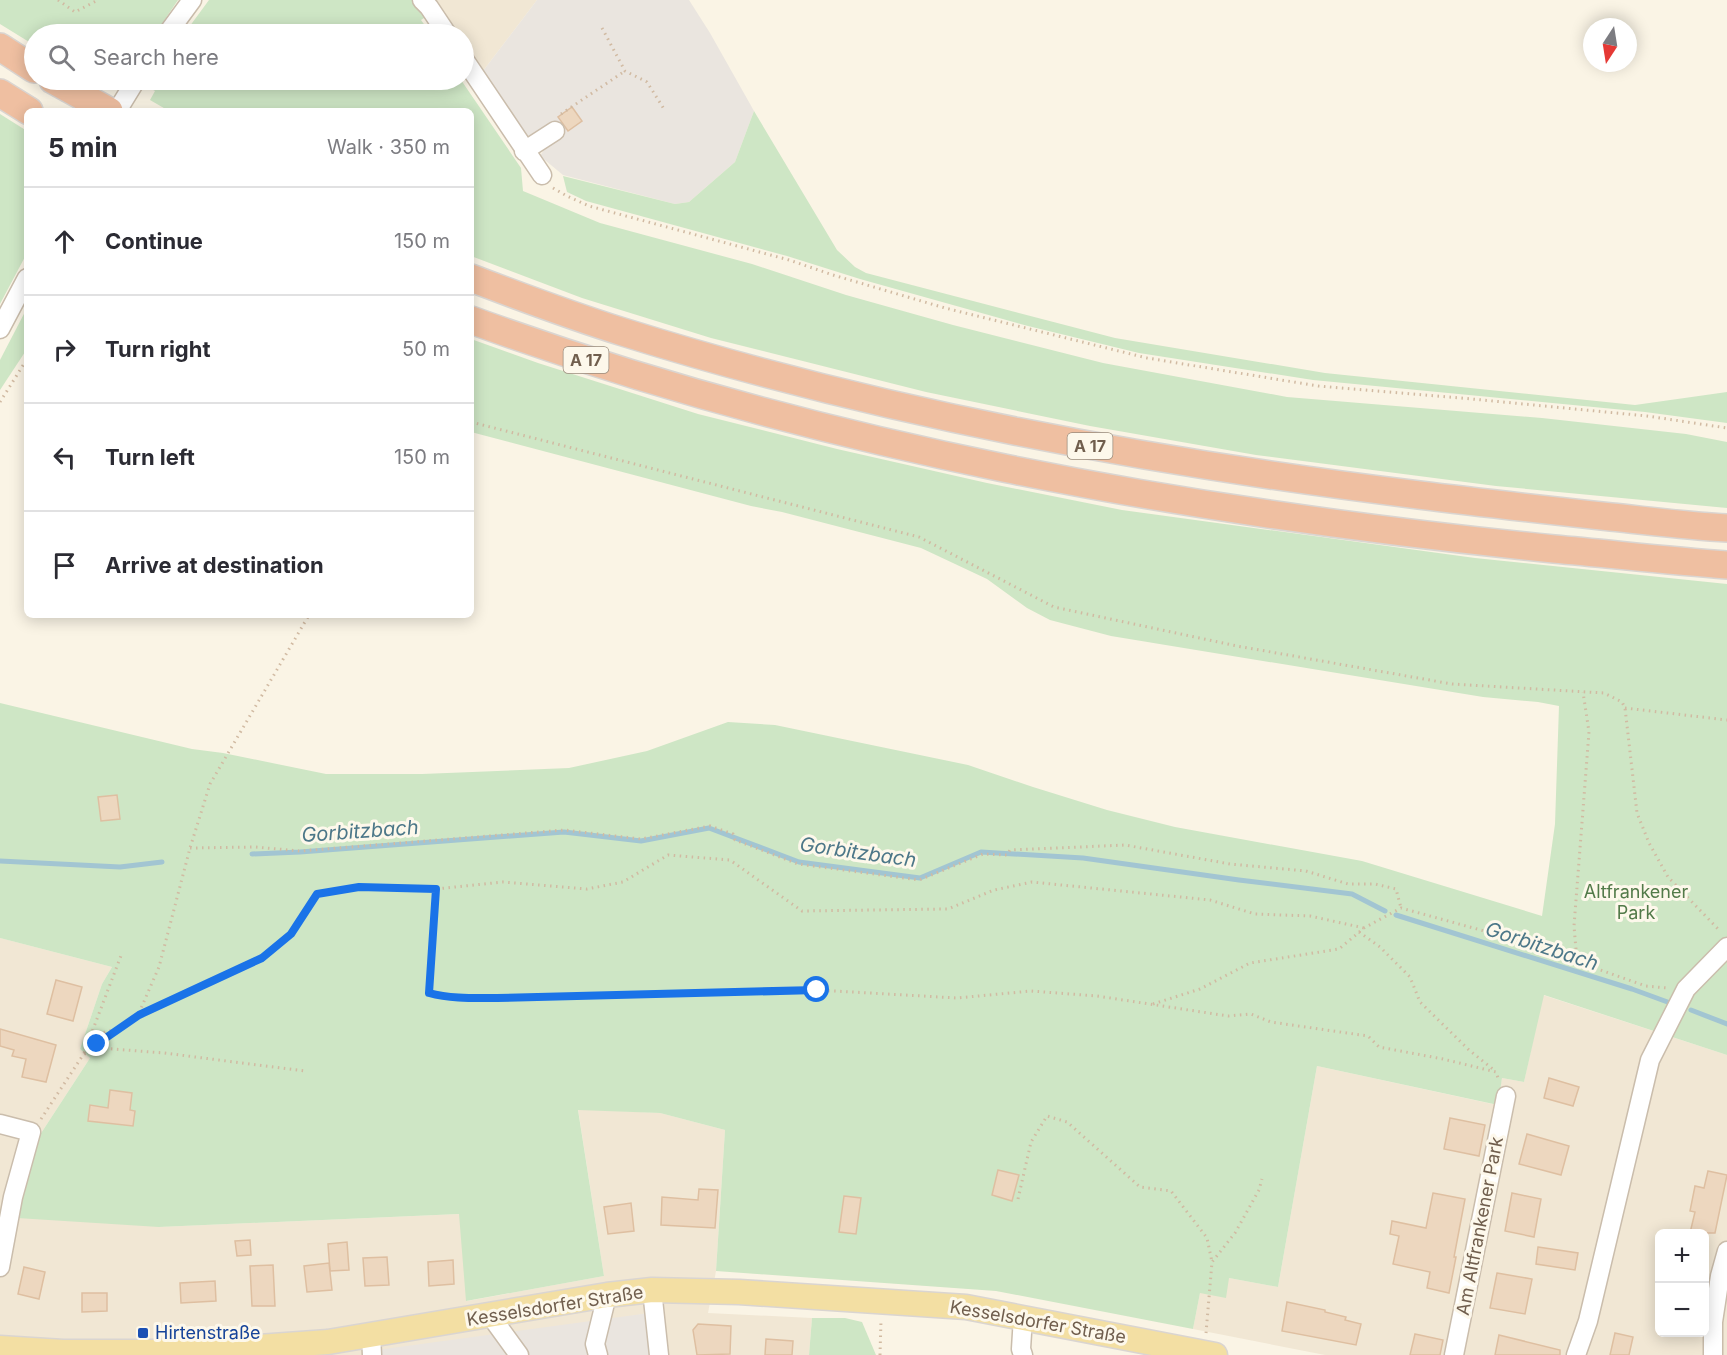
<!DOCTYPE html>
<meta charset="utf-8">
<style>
:root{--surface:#fff;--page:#f7f7f7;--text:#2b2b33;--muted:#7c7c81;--line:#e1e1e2}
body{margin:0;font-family:Inter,sans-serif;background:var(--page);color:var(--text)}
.controls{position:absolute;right:18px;bottom:18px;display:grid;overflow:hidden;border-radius:9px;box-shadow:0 3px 15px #0003}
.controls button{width:54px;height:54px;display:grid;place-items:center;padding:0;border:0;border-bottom:2px solid var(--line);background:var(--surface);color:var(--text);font:30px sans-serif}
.compass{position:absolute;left:1583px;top:18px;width:54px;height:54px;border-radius:50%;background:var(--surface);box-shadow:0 3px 15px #0003;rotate:192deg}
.stop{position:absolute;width:18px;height:18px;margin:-14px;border:4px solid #1a73e8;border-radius:50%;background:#fff}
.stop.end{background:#1a73e8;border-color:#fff;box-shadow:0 2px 6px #0008}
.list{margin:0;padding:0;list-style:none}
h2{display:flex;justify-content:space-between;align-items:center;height:78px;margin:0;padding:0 24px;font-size:26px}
h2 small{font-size:20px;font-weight:400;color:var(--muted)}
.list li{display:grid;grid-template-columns:39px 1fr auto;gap:18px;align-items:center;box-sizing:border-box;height:108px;padding:0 24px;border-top:2px solid var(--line)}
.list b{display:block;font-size:22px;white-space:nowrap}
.list em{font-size:20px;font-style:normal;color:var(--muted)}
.icon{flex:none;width:33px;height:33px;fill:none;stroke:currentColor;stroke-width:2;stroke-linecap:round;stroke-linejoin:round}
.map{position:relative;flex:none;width:1727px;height:1355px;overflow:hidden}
.search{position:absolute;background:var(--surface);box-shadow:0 3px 15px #0003;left:24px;top:24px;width:450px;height:66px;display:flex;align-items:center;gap:15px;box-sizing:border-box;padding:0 21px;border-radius:33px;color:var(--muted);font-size:22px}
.panel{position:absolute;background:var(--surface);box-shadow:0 3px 15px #0003;left:24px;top:108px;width:450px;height:510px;border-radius:9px}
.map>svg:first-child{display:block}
</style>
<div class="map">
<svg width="1727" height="1355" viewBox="0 0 1727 1355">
<rect width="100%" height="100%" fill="#faf4e5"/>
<g fill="#f1e7d4" fill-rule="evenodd">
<path d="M431 0H537L483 71 464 45V34H456Z"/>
<path d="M0 938 112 967 102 984 80 1049 90 1058 34 1144 159 1227 460 1214 467 1301 604 1276 578 1109 660 1113 725 1130 716 1271 708 1313 812 1318 809 1355H668L664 1311 378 1355H0Z"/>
<path d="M1543 995 1727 1055V1355H1325L1193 1329 1200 1293 1229 1278 1278 1287 1317 1066 1497 1105 1502 1078 1524 1082ZM1660 1234H1704V1332H1660Z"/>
</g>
<g fill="#eae5df">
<path d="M537 0H689L710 33 754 111 735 162 689 202 675 204 563 175 540 156 550 141 543 133 527 136 483 71Z"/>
<path d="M664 1311 668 1355H378L377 1350Z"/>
</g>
<g fill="#cee6c5">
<path d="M0 0H178L155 34H34V45L0 24Z"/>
<path d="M209 0H415L427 16 421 20 431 34H184Z"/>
<path d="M153 80H461L521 168 523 191 600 223 752 264 846 295 953 325 1103 363 1287 397 1542 418 1686 434 1727 442V508L1496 486 1256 455 1090 426 926 392 711 338 582 298 471 256V111H169L150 100 155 91 148 87Z"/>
<path d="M754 111 837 250 855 267 866 273 1115 338 1325 373 1635 405 1727 392V423L1645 412 1313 380 1139 353 1028 326 860 279 787 256 586 201 567 192 563 176 675 204 689 202 735 162Z"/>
<path d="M0 114 27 131V253L0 304Z"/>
<path d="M27 308V349L0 390V360Z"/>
<path d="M471 339 538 363 698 414 837 449 987 483 1122 510 1475 558 1727 584V1055L1544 995 1524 1082 1502 1078 1498 1105 1317 1066 1278 1287 1229 1278 1226 1298 1200 1293 1193 1329 996 1291 716 1271 725 1130 660 1113 578 1110 604 1276 466 1301 459 1214 159 1227 17 1218 34 1144 90 1058 80 1049 102 984 112 967 0 938V703L192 749 223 753 326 774H422L569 768 647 751 728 722 775 725 968 765 1033 787 1107 810 1175 827 1362 861 1542 916 1555 824 1559 706 1538 702 1483 697 1111 636 1050 620 1027 608 987 579 921 548 782 512 751 506 471 432Z"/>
<path d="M812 1318H845L862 1322 876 1355H809Z"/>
</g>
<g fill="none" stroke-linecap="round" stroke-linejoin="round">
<g stroke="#a2c5d2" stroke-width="5">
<path d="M252 854 300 852 564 832 641 841 709 828 799 862 920 878 981 852 1083 858 1239 880 1352 894 1385 911"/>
<path d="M0 861 120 867 162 862"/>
<path d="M1396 915 1632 989 1673 1004"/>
<path d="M1691 1010 1727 1024"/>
</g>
</g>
<g fill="#edd7bf" stroke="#debfa1" stroke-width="1.5">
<path d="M572 107 582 121 568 131 558 117Z"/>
<path d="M117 795 120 819 101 821 98 797Z"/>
<path d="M56 980 82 987 73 1021 47 1014Z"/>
<path d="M0 1029 56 1045 46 1082 22 1077 26 1059 12 1056 14 1050 0 1046Z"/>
<path d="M1549 1078 1579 1087 1573 1106 1544 1098Z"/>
<path d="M110 1090 132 1093 130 1110 135 1111 133 1126 88 1121 90 1105 108 1108Z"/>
<path d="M1450 1118 1485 1125 1479 1156 1444 1149Z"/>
<path d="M1527 1134 1569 1146 1561 1175 1519 1164Z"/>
<path d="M998 1170 1019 1175 1012 1201 992 1195Z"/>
<path d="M1708 1171 1727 1175 1715 1233H1690L1695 1212 1690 1211 1695 1186 1704 1188Z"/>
<path d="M699 1189 718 1190 715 1228 661 1225 662 1197 698 1200Z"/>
<path d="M1433 1193 1465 1199 1454 1257H1456L1449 1293 1427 1288 1430 1272 1393 1264 1399 1236 1390 1234 1392 1221 1426 1228Z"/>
<path d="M1512 1193 1541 1199 1534 1237 1505 1231Z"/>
<path d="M844 1196 861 1198 856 1234 839 1232Z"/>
<path d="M631 1203 634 1231 608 1234 604 1207Z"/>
<path d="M250 1240 251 1255 237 1256 235 1241Z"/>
<path d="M347 1242 349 1270 330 1271 328 1244Z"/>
<path d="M1538 1247 1578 1253 1575 1270 1536 1264Z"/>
<path d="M387 1257 389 1285 365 1286 363 1258Z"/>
<path d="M453 1260 454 1284 429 1286 428 1262Z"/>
<path d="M329 1263 332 1290 307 1292 304 1266Z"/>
<path d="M273 1265 275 1306H252L250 1266Z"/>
<path d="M24 1267 45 1272 39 1299 18 1294Z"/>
<path d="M1497 1273 1532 1279 1525 1314 1490 1308Z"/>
<path d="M215 1281 216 1301 181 1303 180 1283Z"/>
<path d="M82 1293H107V1311L82 1312Z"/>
<path d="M1287 1302 1325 1310V1312L1346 1317 1345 1320 1361 1324 1356 1345 1282 1331Z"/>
<path d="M698 1324 731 1326 730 1354 697 1355 693 1330Z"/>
<path d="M1615 1333 1633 1337 1629 1355H1610Z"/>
<path d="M1415 1334 1443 1340 1440 1355H1410Z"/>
<path d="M1499 1335 1560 1350V1355H1495Z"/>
<path d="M766 1339 793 1341 792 1355H765Z"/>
</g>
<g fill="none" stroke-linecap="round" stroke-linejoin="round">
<g stroke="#cabdac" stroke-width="21">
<g id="minor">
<path d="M422 0 429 7 447 34"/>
<path d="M167 34 192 0"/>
<path d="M464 59 542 175"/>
<path d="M117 111 136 80"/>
<path d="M524 151 555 131"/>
<path d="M0 329 27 278"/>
<path d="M0 1124 31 1132 13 1197 0 1267"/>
<path d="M652 1290 659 1355"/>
<path d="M490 1315 519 1355"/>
<path d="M1023 1317 1021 1349 1023 1355"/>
<path d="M371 1335 372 1355"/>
<path d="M598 1355 595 1344 607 1295"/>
<path d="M1454 1355 1506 1096"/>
<path d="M1576 1355 1588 1321 1650 1060 1686 989 1727 947"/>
<path d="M1713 1355V1322L1720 1276 1727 1251"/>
</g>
</g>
<g stroke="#dad5d1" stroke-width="27">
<path id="major" d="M0 1348 63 1352H152L229 1349 328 1342 607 1295 652 1290 739 1292 966 1307 1215 1355"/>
</g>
<g stroke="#dad5d1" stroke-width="30">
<g id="highway">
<path d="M0 47 34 69"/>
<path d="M53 80 109 111"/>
<path d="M0 93 29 111"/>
<path d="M471 278C521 297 572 316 623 332 882 413 1150 462 1419 495 1483 503 1547 510 1611 517 1650 521 1688 526 1727 528"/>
<path d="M471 320C820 447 1185 512 1554 549 1611 554 1669 561 1727 565"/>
</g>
</g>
<g stroke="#d1baa2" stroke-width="3" stroke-dasharray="1.5 4.5" stroke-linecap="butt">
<path d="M58 0 75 12 98 0"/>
<path d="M602 28 625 71 647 82 664 109"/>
<path d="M561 114 625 71"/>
<path d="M553 188 567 196 589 206 789 260 833 275 945 308 1147 358 1318 386 1472 399 1647 416 1727 428"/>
<path d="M0 402 27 359"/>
<path d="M471 422 919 537 1054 607 1237 646 1452 684 1604 693 1622 702 1625 708 1637 813 1649 843 1668 877 1720 931"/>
<path d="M1625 708 1727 720"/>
<path d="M190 848 255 847 300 851 564 830 641 839 710 826 733 834 735 840 798 864 919 880 983 854 1007 855 1010 850 1125 845 1230 864 1306 871 1348 884H1375L1396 889 1401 908"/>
<path d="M436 889 429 993C451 1000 474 998 497 998L817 990 957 998 1031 991 1097 996 1228 1016 1251 1014 1271 1022 1368 1036 1379 1047 1443 1059 1496 1072 1499 1081"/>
<path d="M1359 932 1380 947 1410 977 1420 1002 1469 1050 1494 1070"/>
<path d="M1577 961 1574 926 1589 732 1583 692"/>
<path d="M1153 1004 1200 989 1250 963 1339 949 1364 928 1401 908 1542 947 1586 965 1646 986 1667 988"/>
<path d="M139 1013 159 967 190 848 210 784 309 615"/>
<path d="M98 1043C102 1033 104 1030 114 1031"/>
<path d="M93 1049 100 1048 164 1053 305 1071"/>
<path d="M84 1053 122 953"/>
<path d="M41 1119 83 1055 139 1015 262 959 291 934 317 895 359 887 436 889 503 882 587 889 623 882 668 855 730 860 802 911 948 909 994 890 1032 882 1210 900 1255 914 1310 916 1364 928"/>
<path d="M1018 1199 1031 1142 1047 1116 1067 1122 1140 1187 1171 1191 1207 1238 1212 1262"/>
<path d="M1206 1333 1212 1262 1235 1233 1259 1190 1262 1179"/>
<path d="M880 1355 881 1320"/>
</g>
<use href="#minor" stroke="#fff" stroke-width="18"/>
<use href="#major" stroke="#f3dfa3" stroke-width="24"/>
<use href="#highway" stroke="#efbfa1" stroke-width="27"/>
</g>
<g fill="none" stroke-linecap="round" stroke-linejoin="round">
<path stroke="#1a73e8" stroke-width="8" d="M97 1044 139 1015 262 958 291 934 317 894 359 887 436 889 429 993C451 999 474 998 497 998L817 990"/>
</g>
<rect fill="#1a4fb4" stroke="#fdf8eb" stroke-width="2" x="137" y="1327" width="12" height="12" rx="3"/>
<g text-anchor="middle" stroke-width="6" stroke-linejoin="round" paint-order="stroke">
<g fill="#fdf8eb" stroke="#9a8c7c" stroke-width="1.5">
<rect x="563.5" y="347" width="45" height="26" rx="4.5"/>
<rect x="1067.5" y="433" width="45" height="26" rx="4.5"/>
</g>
<g font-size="16" font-weight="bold" fill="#705e4d">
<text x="586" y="366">A 17</text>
<text x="1090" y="452">A 17</text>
</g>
<g font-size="18" fill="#527a49" stroke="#fdf8eb">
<text x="1636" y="898">Altfrankener<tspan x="1636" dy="21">Park</tspan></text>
</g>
<g font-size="18" fill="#705e4d" stroke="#fdf8eb">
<text transform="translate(1480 1226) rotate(-79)" y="6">Am Altfrankener Park</text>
<text transform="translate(555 1306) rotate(-9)" y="6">Kesselsdorfer Straße</text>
<text transform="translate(1038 1322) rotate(10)" y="6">Kesselsdorfer Straße</text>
</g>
<g font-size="18" fill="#164399" stroke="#fdf8eb" text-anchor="start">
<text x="155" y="1339">Hirtenstraße</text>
</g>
<g font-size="20" font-style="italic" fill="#4c7788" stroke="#fdf8eb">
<text transform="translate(360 831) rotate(-4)" y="7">Gorbitzbach</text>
<text transform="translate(858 852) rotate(8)" y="7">Gorbitzbach</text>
<text transform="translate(1542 946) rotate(18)" y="7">Gorbitzbach</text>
</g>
</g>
</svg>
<div class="controls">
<button>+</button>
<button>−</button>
</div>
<svg class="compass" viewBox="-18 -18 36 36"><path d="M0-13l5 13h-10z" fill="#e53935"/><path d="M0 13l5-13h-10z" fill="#7c7c81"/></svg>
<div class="stop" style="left:817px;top:990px"></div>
<div class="stop end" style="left:97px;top:1044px"></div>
<div class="search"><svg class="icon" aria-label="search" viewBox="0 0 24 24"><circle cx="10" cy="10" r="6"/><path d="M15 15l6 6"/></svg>Search here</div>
<section class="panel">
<h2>5 min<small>Walk · 350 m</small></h2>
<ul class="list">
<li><svg class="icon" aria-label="ahead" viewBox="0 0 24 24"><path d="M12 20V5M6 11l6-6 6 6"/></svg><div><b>Continue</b></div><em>150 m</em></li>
<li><svg class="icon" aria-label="right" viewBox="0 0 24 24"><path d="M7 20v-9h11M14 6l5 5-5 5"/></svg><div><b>Turn right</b></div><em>50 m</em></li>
<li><svg class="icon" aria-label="left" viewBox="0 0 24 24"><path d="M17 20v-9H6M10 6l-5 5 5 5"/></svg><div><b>Turn left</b></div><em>150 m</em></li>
<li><svg class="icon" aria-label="arrive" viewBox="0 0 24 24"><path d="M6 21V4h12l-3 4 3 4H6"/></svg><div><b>Arrive at destination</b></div></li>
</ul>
</section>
</div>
